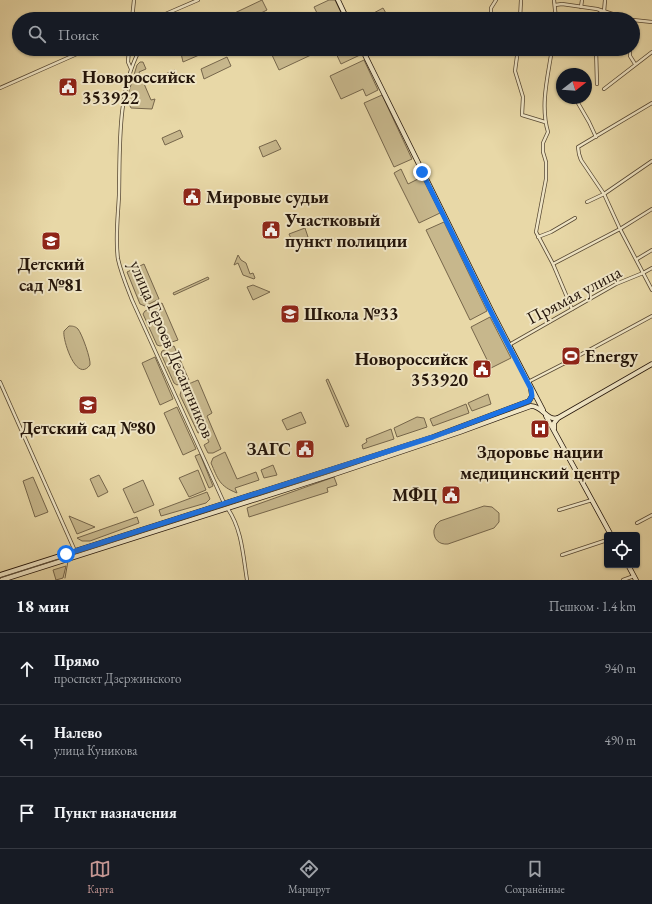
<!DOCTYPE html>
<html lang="ru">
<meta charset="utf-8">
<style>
:root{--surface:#171b24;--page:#20242c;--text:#f1f3f6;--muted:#9ea1a6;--line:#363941;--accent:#c59692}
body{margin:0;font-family:"EB Garamond",serif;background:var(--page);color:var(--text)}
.controls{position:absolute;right:12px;bottom:12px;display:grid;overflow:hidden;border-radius:4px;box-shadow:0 1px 3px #0004}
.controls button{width:36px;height:36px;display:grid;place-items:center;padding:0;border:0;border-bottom:1px solid var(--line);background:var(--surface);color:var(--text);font:20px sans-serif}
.compass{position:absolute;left:556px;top:68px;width:36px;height:36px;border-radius:50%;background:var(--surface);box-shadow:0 1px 3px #0004;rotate:73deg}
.stop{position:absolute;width:12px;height:12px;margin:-9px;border:3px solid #1a73e8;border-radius:50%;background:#fff}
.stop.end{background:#1a73e8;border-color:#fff;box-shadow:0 1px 4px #0008}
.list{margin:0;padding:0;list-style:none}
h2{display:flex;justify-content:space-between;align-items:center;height:52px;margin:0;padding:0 16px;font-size:17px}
h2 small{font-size:13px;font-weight:400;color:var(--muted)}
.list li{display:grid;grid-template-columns:26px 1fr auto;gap:12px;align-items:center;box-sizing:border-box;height:72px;padding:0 16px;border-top:1px solid var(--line)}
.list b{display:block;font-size:15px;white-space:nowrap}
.list p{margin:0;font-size:13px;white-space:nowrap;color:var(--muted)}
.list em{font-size:13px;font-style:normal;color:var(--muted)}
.icon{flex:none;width:22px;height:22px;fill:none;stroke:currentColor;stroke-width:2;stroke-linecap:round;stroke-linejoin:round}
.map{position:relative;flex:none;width:652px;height:580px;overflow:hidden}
.search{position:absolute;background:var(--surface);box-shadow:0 1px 3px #0004;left:12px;right:12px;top:12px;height:44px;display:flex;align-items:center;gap:10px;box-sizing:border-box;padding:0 14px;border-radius:22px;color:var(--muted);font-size:15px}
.sheet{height:268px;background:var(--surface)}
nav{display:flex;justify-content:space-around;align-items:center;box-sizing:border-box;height:56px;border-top:1px solid var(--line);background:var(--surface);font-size:11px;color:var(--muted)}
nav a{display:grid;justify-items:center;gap:2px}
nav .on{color:var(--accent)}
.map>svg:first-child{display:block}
</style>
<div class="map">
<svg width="652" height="580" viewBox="0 0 652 580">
<rect width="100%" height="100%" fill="#e8d8a7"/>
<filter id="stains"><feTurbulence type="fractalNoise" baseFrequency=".005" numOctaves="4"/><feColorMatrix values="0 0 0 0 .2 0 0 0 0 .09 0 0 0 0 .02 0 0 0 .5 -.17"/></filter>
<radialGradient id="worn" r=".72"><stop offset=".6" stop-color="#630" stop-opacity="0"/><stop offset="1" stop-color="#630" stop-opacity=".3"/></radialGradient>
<g fill="#c7b78c" stroke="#76664b">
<path d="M262 0 267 10 249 19H222Z"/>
<path d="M329 0H335L344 19H320L314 7Z"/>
<path d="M383 8 387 15 379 19H372L370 15Z"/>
<path d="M180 49H213L183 62Z"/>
<path d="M286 49H309L311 55 279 70 272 55Z"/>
<path d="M334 49H358L360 55 341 64Z"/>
<path d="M227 57 231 66 204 79 201 69Z"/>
<path d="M364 60 378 90 366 96 363 89 341 99 330 76Z"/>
<path d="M140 62H143L146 69 139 72 151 100 155 99 152 109 131 108 128 102 127 98 137 65Z"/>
<path d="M175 70 178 77 166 82 163 75Z"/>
<path d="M382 95 412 159 394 167 364 103Z"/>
<path d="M180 130 183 137 165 145 162 138Z"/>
<path d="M276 140 281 149 263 157 259 147Z"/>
<path d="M401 169 408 184 422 177 440 213 419 223 394 173Z"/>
<path d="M444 222 487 311 470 320 426 230Z"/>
<path d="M305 228 308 237 293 243 289 234Z"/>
<path d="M238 255 241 260 246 263 250 274 253 273 255 278 254 279 243 275 238 263 234 265Z"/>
<path d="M144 264 159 299 145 306 140 304 127 272Z"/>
<path d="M208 277 209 279 174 295 173 293Z"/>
<path d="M253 285 270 292 253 300 247 287Z"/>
<path d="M162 303 178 340 160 346 157 345 143 314 145 311Z"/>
<path d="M490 317 511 358 491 368 471 327Z"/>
<path d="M69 326C72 326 75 326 78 329 82 334 91 359 90 365 76 384 62 338 64 331Z"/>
<path d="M174 346 189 380 177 385 174 383 161 354 162 351Z"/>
<path d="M155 357 173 399 160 405 142 363Z"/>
<path d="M328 379 349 426 346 427 326 380Z"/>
<path d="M198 380 212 413 207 416 221 449 213 453H208L204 445 209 442 204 431 198 433 180 395C182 385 189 384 198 380Z"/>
<path d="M488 394 491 404 472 411 468 403Z"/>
<path d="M466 404 469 413 433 426 430 419Z"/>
<path d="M177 407 196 449 183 455 164 413Z"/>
<path d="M301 412 306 423 287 430 282 420Z"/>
<path d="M417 417 424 418 427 427 397 437 394 428Z"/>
<path d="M391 429 394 439 363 449 362 445 367 442 366 439Z"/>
<path d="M225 452 237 479 256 472 259 480 235 488 237 493C219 486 218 479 211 463L213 458Z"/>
<path d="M200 454 213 486 209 488 195 456Z"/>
<path d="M273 465 277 475 264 478 261 470Z"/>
<path d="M198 470 206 490 189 497 179 478Z"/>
<path d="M99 475 108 492 98 497 90 479Z"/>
<path d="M33 477 48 512 35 517 23 481Z"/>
<path d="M334 477 337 485 327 488 328 492 249 517 247 508Z"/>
<path d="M143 480 154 505 134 513 123 489Z"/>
<path d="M207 492 210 499 206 503 161 516 159 510Z"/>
<path d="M484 506 492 507 499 513V522L494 528 448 544C439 545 433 539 434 530L436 525 440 521Z"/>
<path d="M69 516 95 527 77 534Z"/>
<path d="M137 517 139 523 90 541H82L77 538Z"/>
<path d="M66 566 63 578 56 580 53 570Z"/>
</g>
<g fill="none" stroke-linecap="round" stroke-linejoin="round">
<path stroke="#716248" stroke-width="1" d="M65 578 68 561"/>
<g stroke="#554631" stroke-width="4">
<g id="street">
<path d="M554 0 556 19"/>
<path d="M555 5 562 4 597 9 628 19"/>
<path d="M581 7 582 0"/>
<path d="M604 12 605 0"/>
<path d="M132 19 134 0"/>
<path d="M154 19 198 0"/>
<path d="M164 19 171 13"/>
<path d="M491 19V8L496 0"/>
<path d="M520 19 521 0"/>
<path d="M597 19 601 11"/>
<path d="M633 20 652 22"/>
<path d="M129 49 128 62 131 69"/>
<path d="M140 49C117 91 120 149 119 195 118 216 115 239 118 259 121 273 127 287 132 300L224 503"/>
<path d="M518 49 515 71 523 97 522 115 545 122"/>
<path d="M552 49C548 76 540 105 548 132L543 143V152L546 162V179L536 232 553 264 572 309"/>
<path d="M596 49 597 84"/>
<path d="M630 49V56L635 64"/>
<path d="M0 88 88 49"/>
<path d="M604 89 652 52"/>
<path d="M578 103 589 122 596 137"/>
<path d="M652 103 578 147 579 154 581 160 604 194 620 229 652 290"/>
<path d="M587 202 604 194 652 161"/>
<path d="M538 237 551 232 575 218"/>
<path d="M637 259 652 250"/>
<path d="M553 264 620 229 652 209"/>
<path d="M509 345 616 284 643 273 652 268"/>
<path d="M0 382 75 551"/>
<path d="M528 382 567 362 652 316"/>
<path d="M228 509C242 530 243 555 247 580"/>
<path d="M559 510 592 500"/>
<path d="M637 523 652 515"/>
<path d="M562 555 607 540"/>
<path d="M623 580 634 576"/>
</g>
</g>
<g stroke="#24150a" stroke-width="5.5">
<g id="secondary">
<path d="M338 0 347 19"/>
<path d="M362 49 493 314 543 410"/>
<path d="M546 416 611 535"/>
<path d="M554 429V423L558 418 652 364"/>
<path d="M628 565 636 580"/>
<path d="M0 575 433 437 529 401 532 396 531 389"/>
<path d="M2 580 335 474 460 432 531 406C543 406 546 421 558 418"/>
</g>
</g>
<use href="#street" stroke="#f0e6c6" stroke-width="2.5"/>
<use href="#secondary" stroke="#f0e6c6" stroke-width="4"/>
</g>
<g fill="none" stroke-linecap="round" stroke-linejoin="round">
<path stroke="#1a73e8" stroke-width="5" d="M66 554 433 437 529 401 532 396 531 389 492 314 422 172"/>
</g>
<defs>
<g id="civic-square" transform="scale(1)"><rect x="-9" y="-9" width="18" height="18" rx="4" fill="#8f2418" stroke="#f0e6c6"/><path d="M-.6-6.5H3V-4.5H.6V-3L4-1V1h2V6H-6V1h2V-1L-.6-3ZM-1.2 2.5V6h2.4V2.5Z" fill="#fff"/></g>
<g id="school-square" transform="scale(1)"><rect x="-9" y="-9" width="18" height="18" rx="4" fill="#8f2418" stroke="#f0e6c6"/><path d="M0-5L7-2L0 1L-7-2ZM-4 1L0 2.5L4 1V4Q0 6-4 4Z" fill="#fff"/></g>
<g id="stadium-square" transform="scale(1)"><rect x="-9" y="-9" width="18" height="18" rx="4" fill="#8f2418" stroke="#f0e6c6"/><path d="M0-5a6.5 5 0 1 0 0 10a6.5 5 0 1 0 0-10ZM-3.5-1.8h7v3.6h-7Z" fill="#fff"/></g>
<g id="hospital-square" transform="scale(1)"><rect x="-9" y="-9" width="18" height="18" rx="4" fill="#8f2418" stroke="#f0e6c6"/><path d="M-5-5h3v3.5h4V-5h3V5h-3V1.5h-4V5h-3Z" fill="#fff"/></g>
</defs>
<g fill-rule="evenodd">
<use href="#civic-square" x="68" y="87"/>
<use href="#civic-square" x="192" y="197"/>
<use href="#civic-square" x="271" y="230"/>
<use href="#school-square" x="51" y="241"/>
<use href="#school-square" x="290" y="314"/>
<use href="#stadium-square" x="571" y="356"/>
<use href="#civic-square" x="482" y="369"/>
<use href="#school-square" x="88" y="405"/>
<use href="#hospital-square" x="540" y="429"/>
<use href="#civic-square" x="305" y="449"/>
<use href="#civic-square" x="451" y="495"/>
</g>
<g text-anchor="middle" stroke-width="4" stroke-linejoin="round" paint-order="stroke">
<g font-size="18" font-weight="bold" fill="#24150a" stroke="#f0e6c6" text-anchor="start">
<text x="82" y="83">Новороссийск<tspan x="82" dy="21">353922</tspan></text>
<text x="206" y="203">Мировые судьи</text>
<text x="285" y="226">Участковый<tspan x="285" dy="21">пункт полиции</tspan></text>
<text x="51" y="270" text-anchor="middle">Детский<tspan x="51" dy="21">сад №81</tspan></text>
<text x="304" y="320">Школа №33</text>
<text x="585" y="362">Energy</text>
<text x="468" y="365" text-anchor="end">Новороссийск<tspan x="468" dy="21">353920</tspan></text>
<text x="88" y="434" text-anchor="middle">Детский сад №80</text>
<text x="291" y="455" text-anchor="end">ЗАГС</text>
<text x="540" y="458" text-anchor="middle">Здоровье нации<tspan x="540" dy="21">медицинский центр</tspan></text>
<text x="437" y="501" text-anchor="end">МФЦ</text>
</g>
<g font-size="18" fill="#24150a" stroke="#f0e6c6">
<text transform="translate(574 295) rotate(-28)" y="6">Прямая улица</text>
<text transform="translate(172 349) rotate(67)" y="6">улица Героев Десантников</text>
</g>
</g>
<rect width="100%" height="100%" filter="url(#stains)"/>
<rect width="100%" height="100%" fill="url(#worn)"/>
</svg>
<div class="controls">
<button><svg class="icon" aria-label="locate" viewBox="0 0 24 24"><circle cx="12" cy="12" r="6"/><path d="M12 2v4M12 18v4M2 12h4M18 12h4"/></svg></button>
</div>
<svg class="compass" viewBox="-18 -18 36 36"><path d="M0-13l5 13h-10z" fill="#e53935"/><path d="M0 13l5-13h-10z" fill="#9ea1a6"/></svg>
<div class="stop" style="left:66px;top:554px"></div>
<div class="stop end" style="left:422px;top:172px"></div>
<div class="search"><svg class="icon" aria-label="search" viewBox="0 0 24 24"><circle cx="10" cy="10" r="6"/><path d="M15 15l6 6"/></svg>Поиск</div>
</div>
<section class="sheet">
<h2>18 мин<small>Пешком · 1.4 km</small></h2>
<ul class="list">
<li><svg class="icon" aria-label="ahead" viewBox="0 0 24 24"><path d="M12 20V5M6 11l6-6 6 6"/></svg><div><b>Прямо</b><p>проспект Дзержинского</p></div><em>940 m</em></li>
<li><svg class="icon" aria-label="left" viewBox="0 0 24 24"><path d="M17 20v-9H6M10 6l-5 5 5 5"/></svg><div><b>Налево</b><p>улица Куникова</p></div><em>490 m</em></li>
<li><svg class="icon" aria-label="arrive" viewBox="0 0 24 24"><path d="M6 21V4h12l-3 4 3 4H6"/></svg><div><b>Пункт назначения</b></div></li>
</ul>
</section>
<nav>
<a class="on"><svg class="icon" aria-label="map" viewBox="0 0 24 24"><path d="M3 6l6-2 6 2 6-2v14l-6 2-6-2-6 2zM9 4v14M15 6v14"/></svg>Карта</a>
<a><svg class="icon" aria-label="directions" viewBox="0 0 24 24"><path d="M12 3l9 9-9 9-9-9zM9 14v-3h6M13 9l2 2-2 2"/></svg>Маршрут</a>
<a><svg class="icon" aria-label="saved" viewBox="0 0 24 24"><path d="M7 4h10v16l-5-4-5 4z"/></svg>Сохранённые</a>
</nav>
